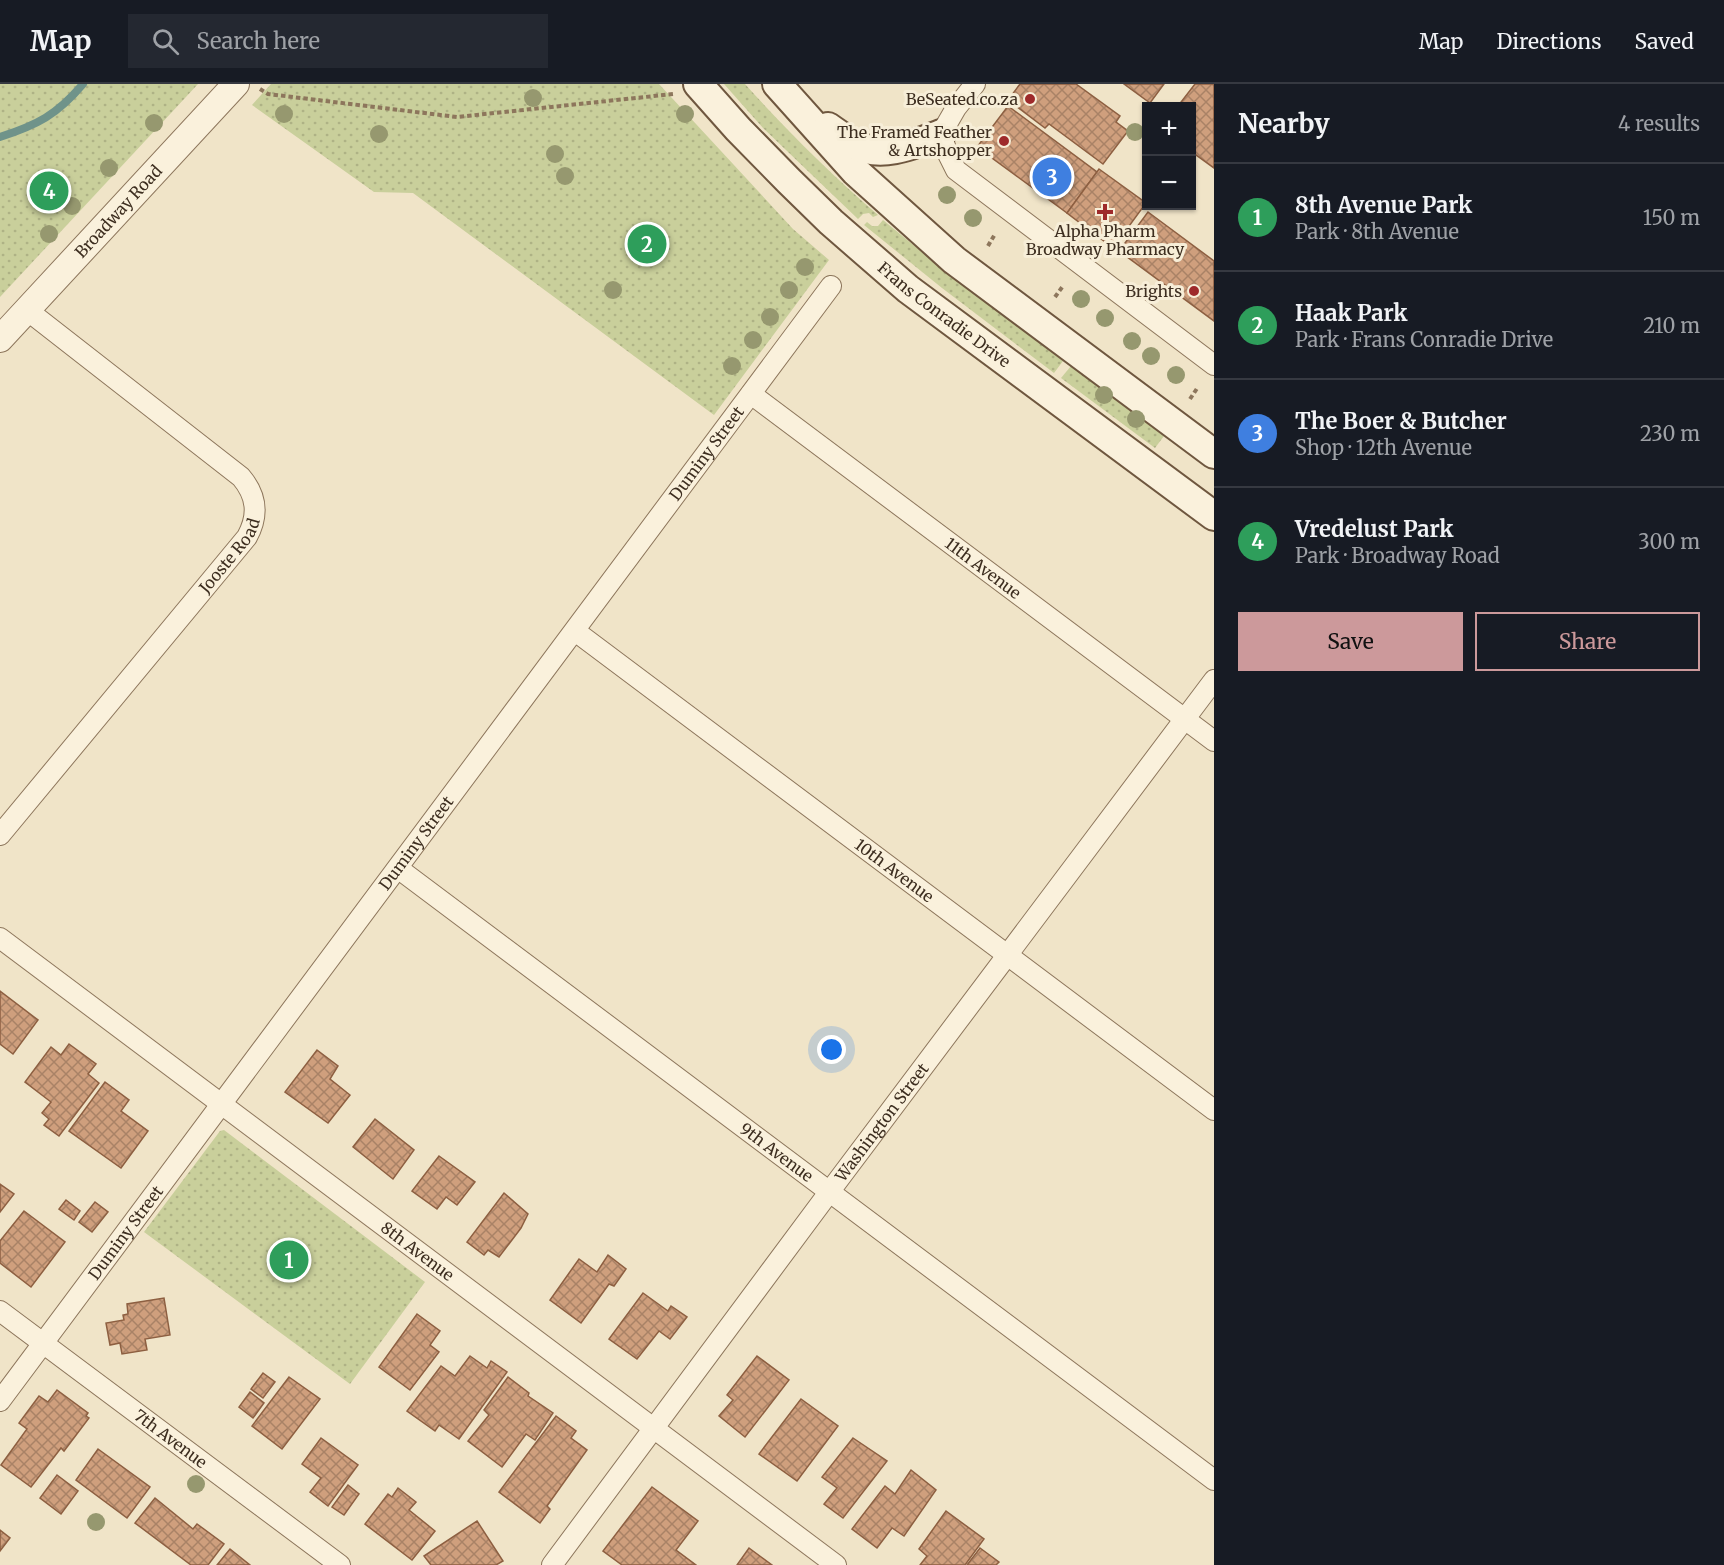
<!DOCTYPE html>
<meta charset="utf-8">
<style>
:root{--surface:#171b24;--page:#242831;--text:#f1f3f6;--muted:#9ea1a6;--line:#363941;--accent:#cc999b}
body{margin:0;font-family:Merriweather,serif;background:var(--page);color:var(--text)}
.controls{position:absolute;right:18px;top:18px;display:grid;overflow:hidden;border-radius:0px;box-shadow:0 2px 4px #0004}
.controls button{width:54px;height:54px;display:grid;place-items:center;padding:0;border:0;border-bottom:2px solid var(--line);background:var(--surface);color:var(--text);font:30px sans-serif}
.you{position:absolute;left:832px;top:966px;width:21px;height:21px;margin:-15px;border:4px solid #fff;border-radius:50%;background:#1a73e8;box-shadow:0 0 0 9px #1a73e833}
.badge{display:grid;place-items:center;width:39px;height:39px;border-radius:50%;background:var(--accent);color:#fff;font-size:20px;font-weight:700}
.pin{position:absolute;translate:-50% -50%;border:3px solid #fff;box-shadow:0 2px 6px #0006}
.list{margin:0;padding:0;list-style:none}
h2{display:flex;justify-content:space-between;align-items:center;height:78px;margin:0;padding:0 24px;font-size:26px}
h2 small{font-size:20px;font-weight:400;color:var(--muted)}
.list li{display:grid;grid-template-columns:39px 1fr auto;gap:18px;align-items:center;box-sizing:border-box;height:108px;padding:0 24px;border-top:2px solid var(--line)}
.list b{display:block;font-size:22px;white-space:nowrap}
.list p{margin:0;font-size:20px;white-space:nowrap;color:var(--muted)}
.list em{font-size:20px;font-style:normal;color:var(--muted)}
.actions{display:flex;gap:12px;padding:18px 24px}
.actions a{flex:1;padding:14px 0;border:2px solid var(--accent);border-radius:0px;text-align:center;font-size:21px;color:var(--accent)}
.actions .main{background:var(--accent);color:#111}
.icon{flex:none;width:33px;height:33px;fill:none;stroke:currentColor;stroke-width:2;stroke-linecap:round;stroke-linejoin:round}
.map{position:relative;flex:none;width:1214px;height:1481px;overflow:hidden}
header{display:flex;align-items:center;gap:36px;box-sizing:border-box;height:84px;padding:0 30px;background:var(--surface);border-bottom:2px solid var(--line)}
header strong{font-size:28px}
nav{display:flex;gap:33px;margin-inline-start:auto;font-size:21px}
.search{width:420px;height:54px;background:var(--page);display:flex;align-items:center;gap:15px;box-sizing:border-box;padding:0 21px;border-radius:0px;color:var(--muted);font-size:22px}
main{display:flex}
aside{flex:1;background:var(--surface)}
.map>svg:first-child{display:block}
</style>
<header>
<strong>Map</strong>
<div class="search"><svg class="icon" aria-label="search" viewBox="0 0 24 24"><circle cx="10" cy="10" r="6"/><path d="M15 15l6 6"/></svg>Search here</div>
<nav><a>Map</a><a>Directions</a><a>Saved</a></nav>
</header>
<main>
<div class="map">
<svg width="1214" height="1481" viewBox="0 0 1214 1481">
<defs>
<pattern id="park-dots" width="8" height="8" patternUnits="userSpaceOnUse" patternTransform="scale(1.5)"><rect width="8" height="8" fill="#c9cf9b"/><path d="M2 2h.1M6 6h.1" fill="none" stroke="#aeb285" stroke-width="1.8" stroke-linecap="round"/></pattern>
<pattern id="building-cross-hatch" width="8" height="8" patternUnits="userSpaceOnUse" patternTransform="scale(1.5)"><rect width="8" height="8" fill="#cf9f7d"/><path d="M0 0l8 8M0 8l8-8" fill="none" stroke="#a98266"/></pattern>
</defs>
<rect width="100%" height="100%" fill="#f0e4c8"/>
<g fill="url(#park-dots)">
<path d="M0 0H198L0 213Z"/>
<path d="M271 0H659L793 145 829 176 714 331 413 109 374 108 252 21Z"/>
<path d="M724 0H745C787 47 831 90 878 131L873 133 869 129 863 130 858 135 763 44Z"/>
<path d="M883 136 951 192 1063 277 1054 289 942 204 864 141 867 138 872 142H878Z"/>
<path d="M1071 282 1164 352 1155 364 1061 294Z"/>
<path d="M224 1046 425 1198 350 1300 144 1148 220 1047Z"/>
</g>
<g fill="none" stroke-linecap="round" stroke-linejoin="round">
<path stroke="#6f938a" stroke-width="8" d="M0 53C37 41 57 31 83 0"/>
</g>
<g fill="url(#building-cross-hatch)" stroke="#8d5f41" stroke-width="1.5">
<path d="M1020 0H1076L1120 32 1116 38 1128 47 1103 80 1049 40 1045 44 1008 16Z"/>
<path d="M1124 0H1164L1150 19Z"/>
<path d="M1195 0H1214V84L1192 68V22H1178Z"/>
<path d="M1008 22 1097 88 1067 129 977 63Z"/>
<path d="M1099 85 1146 119 1113 164 1067 129Z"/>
<path d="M1148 128 1214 177V237L1119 167Z"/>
<path d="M0 907 38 936 13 970 0 960Z"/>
<path d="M69 960 96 980 88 990 99 999 59 1052 44 1041 49 1035 42 1029 51 1018 25 998 51 963 61 971Z"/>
<path d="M317 966 338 982 330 995 350 1011 328 1039 285 1008Z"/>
<path d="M105 998 129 1016 121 1027 148 1047 121 1084 69 1047Z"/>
<path d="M375 1035 414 1066 393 1095 353 1063Z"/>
<path d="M439 1072 475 1098 457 1121 446 1113 437 1125 412 1107Z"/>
<path d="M0 1100 14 1110 0 1128Z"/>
<path d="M504 1109 528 1130 521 1144 499 1173 488 1166 484 1171 467 1158Z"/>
<path d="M66 1116 80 1127 74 1136 59 1125Z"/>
<path d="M95 1118 108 1128 92 1148 79 1138Z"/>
<path d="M24 1127 65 1158 31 1203 0 1179V1157Z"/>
<path d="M608 1171 626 1185 614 1202 609 1200 581 1239 550 1216 579 1175 597 1188Z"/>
<path d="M643 1209 668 1227 671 1222 687 1233 670 1255 659 1247 637 1275 609 1255Z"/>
<path d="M164 1214 170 1251 145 1255 147 1266 122 1270 120 1259 110 1261 106 1239 124 1236 123 1231 128 1230 127 1220Z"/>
<path d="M417 1230 440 1247 430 1261 439 1268 410 1306 379 1283Z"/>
<path d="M470 1272 487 1284 491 1277 507 1288 459 1355 439 1341 435 1347 407 1327 441 1282 455 1292Z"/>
<path d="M757 1272 789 1296 745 1353 719 1332 733 1316 727 1311Z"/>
<path d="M263 1289 275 1298 263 1314 251 1305Z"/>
<path d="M289 1293 320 1315 282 1365 252 1342Z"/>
<path d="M508 1293 529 1309 528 1312 553 1329 535 1356 526 1350 502 1383 468 1357 489 1331 484 1326Z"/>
<path d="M57 1306 88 1329 86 1332 89 1334 64 1367 61 1364 31 1403 1 1381 27 1345 19 1339 39 1312 48 1318Z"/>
<path d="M250 1308 264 1319 253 1334 239 1323Z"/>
<path d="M801 1315 838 1342 797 1397 759 1370Z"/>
<path d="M556 1332 576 1347 571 1354 587 1366 547 1422 550 1425 540 1439 499 1408Z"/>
<path d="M321 1354 358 1381 328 1422 310 1408 321 1394 302 1380Z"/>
<path d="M853 1354 887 1377 843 1434 824 1420 837 1404 822 1393Z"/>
<path d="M98 1365 150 1403 127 1434 76 1396Z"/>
<path d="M911 1386 936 1406 904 1452 892 1444 877 1464 852 1445 885 1402 895 1410Z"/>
<path d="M57 1391 78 1407 61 1430 40 1414Z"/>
<path d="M348 1401 359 1410 344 1431 332 1423Z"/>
<path d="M652 1403 698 1437 676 1466 696 1481H622L603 1467Z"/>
<path d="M398 1404 416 1418 409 1426 435 1447 412 1476 365 1440 388 1410 392 1413Z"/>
<path d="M155 1414 193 1445 197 1440 224 1460 208 1481H191L135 1439Z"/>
<path d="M946 1427 984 1455 965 1481H920L927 1472 919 1465Z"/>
<path d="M477 1437 503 1477 496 1481H431L424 1472Z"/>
<path d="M0 1446 10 1454 0 1467Z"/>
<path d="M749 1464 772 1481H737Z"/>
<path d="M980 1464 999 1478 996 1481H967Z"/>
<path d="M230 1465 250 1481H217Z"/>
</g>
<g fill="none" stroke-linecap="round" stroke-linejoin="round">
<g stroke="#8d765c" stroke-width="22">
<g id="minor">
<path d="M975 0 956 24 941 50 947 68 956 86 1214 281"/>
<path id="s1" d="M751 310 1214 657"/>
<path id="s2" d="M575 547 1214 1026"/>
<path id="s3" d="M0 751 247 453C259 431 257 412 241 393L27 226"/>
<path id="s4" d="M399 785 1214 1396"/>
<path id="s5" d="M0 854 836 1481"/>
<path id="s6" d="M0 1227 340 1481"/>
<path id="s7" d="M0 1317 831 202"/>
<path id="s8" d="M552 1481 830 1107 1214 596"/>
</g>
</g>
<g stroke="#8d765c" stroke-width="28">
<g id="tertiary">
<path id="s9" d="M0 255 236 0"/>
</g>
</g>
<g stroke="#6f573f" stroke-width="32">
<g id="secondary">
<path id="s10" d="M698 0 738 45 789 97 831 138 908 205 1214 432"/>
<path d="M777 0 855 87 954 176 1214 370"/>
<path d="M828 43C837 49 846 56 855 61 883 75 915 60 941 50"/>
</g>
</g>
<g stroke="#8d765c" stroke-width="4" stroke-dasharray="4.5 3" stroke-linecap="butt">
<path d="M260 5 268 10 457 33 673 10"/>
<path d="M988 162 995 150"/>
<path d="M1055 213 1063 202"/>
<path d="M1190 315 1198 303"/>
</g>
<use href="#minor" stroke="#faf1dc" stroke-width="20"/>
<use href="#tertiary" stroke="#faf1dc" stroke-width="26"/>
<use href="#secondary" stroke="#faf1dc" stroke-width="28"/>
</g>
<g fill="#96986f">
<circle cx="533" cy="14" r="9"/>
<circle cx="284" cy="30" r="9"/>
<circle cx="685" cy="30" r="9"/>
<circle cx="154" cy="39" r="9"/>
<circle cx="1135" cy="48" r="9"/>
<circle cx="379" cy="50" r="9"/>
<circle cx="555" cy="70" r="9"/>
<circle cx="109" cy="84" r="9"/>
<circle cx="565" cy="92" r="9"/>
<circle cx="947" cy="111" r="9"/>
<circle cx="72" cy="122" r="9"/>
<circle cx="973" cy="134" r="9"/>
<circle cx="49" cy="150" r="9"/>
<circle cx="805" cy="183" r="9"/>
<circle cx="613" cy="206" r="9"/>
<circle cx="789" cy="206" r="9"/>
<circle cx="1081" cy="215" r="9"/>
<circle cx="770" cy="233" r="9"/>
<circle cx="1105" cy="234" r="9"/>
<circle cx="753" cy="256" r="9"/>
<circle cx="1132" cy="257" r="9"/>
<circle cx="1151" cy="272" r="9"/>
<circle cx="732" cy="282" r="9"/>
<circle cx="1176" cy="291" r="9"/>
<circle cx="1104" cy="311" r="9"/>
<circle cx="1136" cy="335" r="9"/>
<circle cx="196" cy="1400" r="9"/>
<circle cx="96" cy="1438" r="9"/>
</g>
<g fill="#9e2a2b" stroke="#f7eed8" stroke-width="2">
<circle cx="1030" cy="15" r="6"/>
<circle cx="1004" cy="57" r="6"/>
<path d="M1102 119h6v6h6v6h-6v6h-6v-6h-6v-6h6z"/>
<circle cx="1194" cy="207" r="6"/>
</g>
<g text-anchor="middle" stroke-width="6" stroke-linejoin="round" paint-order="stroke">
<g font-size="16" fill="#3d2e20" stroke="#f7eed8" text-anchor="end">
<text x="1018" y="21">BeSeated.co.za</text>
<text x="992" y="54">The Framed Feather<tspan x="992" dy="18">&amp; Artshopper</tspan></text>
<text x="1105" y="153" text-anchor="middle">Alpha Pharm<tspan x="1105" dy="18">Broadway Pharmacy</tspan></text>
<text x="1182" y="213">Brights</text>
</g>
<g font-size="16" fill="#3d2e20" stroke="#f7eed8">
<text dy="6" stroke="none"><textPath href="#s9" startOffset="174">Broadway Road</textPath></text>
<text dy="6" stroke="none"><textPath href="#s10" startOffset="338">Frans Conradie Drive</textPath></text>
<text dy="6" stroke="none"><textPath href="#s7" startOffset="1182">Duminy Street</textPath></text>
<text dy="6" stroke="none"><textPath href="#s3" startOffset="362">Jooste Road</textPath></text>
<text dy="6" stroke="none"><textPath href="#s1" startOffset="290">11th Avenue</textPath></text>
<text dy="6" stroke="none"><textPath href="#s7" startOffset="696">Duminy Street</textPath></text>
<text dy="6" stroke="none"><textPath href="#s2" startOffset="399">10th Avenue</textPath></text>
<text dy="6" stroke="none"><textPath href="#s8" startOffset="552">Washington Street</textPath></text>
<text dy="6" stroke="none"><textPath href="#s4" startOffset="472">9th Avenue</textPath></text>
<text dy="6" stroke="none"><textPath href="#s7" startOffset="210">Duminy Street</textPath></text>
<text dy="6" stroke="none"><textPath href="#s5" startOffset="522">8th Avenue</textPath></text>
<text dy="6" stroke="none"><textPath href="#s6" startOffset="213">7th Avenue</textPath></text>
</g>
</g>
</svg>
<div class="controls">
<button>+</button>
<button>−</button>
</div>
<div class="you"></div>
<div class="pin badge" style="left:289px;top:1176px;background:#2e9e5b">1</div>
<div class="pin badge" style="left:647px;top:160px;background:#2e9e5b">2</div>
<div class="pin badge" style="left:1052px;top:93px;background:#3f7fe0">3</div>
<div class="pin badge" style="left:49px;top:107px;background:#2e9e5b">4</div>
</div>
<aside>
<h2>Nearby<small>4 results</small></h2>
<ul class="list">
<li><span class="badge" style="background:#2e9e5b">1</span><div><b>8th Avenue Park</b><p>Park · 8th Avenue</p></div><em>150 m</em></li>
<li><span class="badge" style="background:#2e9e5b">2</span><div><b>Haak Park</b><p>Park · Frans Conradie Drive</p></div><em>210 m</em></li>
<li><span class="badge" style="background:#3f7fe0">3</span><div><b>The Boer &amp; Butcher</b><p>Shop · 12th Avenue</p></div><em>230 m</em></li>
<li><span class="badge" style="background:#2e9e5b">4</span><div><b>Vredelust Park</b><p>Park · Broadway Road</p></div><em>300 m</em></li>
</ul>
<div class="actions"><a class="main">Save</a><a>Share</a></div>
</aside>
</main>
